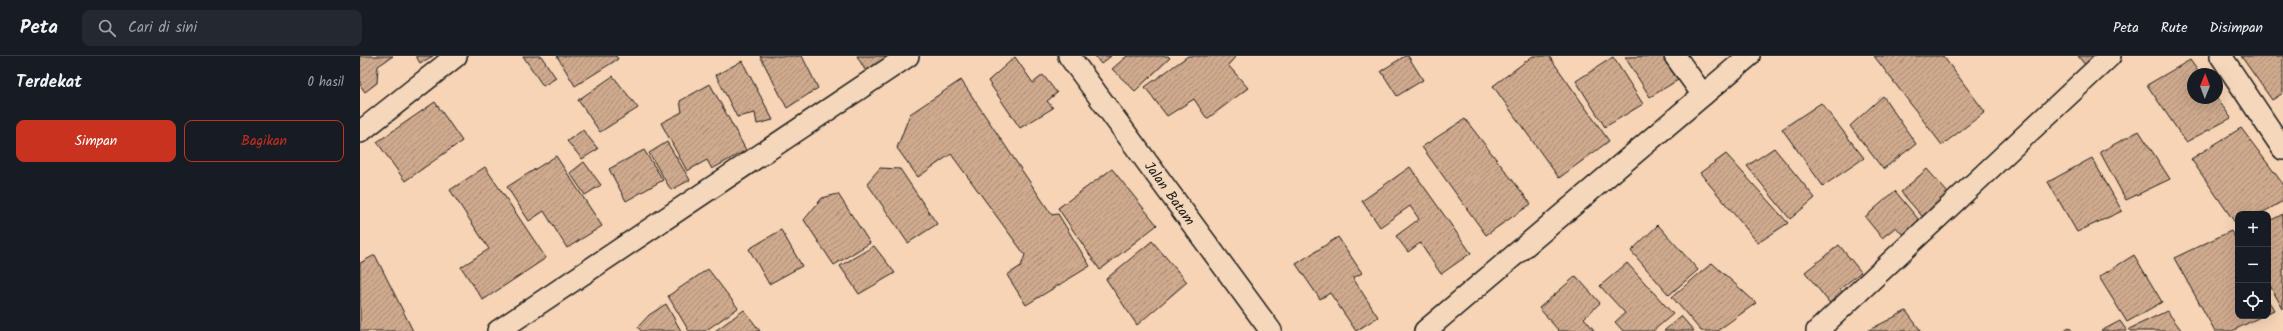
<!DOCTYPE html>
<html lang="id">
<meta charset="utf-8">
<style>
:root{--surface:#171b24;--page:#242831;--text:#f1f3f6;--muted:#9ea1a6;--line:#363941;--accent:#c8321e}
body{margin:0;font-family:Kalam,sans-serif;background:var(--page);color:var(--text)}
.controls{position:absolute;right:12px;bottom:12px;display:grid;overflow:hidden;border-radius:8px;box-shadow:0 4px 16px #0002}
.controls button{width:36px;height:36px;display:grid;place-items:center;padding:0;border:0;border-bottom:1px solid var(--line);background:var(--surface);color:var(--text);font:20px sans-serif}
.compass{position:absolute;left:1827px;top:12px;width:36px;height:36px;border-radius:50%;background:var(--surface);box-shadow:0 4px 16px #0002;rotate:1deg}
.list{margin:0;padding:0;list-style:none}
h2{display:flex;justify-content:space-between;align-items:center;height:52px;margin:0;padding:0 16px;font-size:17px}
h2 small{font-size:13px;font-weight:400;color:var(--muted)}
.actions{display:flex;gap:8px;padding:12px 16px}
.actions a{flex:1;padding:9px 0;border:1px solid var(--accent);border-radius:8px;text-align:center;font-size:14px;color:var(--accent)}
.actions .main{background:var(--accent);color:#fff}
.icon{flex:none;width:22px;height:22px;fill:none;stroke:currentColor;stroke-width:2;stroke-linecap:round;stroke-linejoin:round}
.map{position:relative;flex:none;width:1923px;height:275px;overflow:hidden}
header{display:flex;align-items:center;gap:24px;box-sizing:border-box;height:56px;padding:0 20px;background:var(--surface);border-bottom:1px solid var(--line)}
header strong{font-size:19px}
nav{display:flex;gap:22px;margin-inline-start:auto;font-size:14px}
.search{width:280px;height:36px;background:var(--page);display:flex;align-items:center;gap:10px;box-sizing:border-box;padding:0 14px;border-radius:8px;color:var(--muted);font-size:15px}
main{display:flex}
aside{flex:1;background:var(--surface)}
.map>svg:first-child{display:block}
</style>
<header>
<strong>Peta</strong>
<div class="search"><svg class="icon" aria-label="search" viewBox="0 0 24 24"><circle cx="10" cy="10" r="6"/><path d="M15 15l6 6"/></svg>Cari di sini</div>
<nav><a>Peta</a><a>Rute</a><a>Disimpan</a></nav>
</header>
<main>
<aside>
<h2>Terdekat<small>0 hasil</small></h2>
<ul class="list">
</ul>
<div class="actions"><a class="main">Simpan</a><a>Bagikan</a></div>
</aside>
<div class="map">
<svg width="1923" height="275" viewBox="0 0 1923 275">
<defs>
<pattern id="building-hatch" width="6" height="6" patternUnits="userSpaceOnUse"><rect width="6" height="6" fill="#d0aa8e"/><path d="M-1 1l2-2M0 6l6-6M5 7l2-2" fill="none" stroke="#a88a73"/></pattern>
</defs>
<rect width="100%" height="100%" fill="#f6d4b5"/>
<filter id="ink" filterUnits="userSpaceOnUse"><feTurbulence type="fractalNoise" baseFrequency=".025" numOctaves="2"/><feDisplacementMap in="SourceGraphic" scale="8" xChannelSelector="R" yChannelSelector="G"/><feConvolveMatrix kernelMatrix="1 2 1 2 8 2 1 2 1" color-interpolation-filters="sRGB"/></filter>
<g filter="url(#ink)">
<g fill="url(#building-hatch)" stroke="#1c1c1c">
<path d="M0 0H33L18 10 17 27 5 36 0 29Z"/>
<path d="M56 0H73L60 7Z"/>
<path d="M163 0H181L196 22 183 30Z"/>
<path d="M197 0H256L258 3 215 30Z"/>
<path d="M400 0H442L458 32 427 52Z"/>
<path d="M497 0H538L508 19Z"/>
<path d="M735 0H751L741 8Z"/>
<path d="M767 0H808L810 2 775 35 752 13Z"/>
<path d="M828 0H876L868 9 888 32 847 63 834 43 807 60 785 31Z"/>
<path d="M1045 0H1048L1063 24 1037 40 1021 15Z"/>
<path d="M1173 0H1189L1249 85 1199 122 1133 30Z"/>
<path d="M1310 0 1323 21 1290 41 1265 1Z"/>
<path d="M1514 0H1583L1625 56 1582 89Z"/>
<path d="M1718 0H1746L1730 15Z"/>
<path d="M1881 0H1923V37L1912 44Z"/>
<path d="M655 1 673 27 683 19 697 37 687 45 693 52 660 72 628 25Z"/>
<path d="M1253 1 1283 48 1245 71 1216 25Z"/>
<path d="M1830 4 1840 18H1833V42H1857L1871 62 1826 86 1787 29Z"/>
<path d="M382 5 413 64 397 68 395 57 377 61 356 19Z"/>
<path d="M253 20 278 52 240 76 218 44Z"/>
<path d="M601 24 692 159 698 158 730 210 666 249 647 219 661 210 665 199 591 98 558 121 537 92 550 58Z"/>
<path d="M350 28 386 94 352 113 347 104 327 115 301 67 322 56 320 45Z"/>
<path d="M1523 40 1556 88 1523 113 1490 70Z"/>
<path d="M75 46 102 85 45 125 17 86Z"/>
<path d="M1461 47 1504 102 1463 130 1422 73Z"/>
<path d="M1105 63 1171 148 1126 179 1062 91Z"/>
<path d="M1881 72 1923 128V145L1900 158H1878V171L1831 103Z"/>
<path d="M223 74 238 93 222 103 207 85Z"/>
<path d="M1779 75 1810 123 1766 144 1740 96Z"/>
<path d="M307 86 330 124 311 134 289 97Z"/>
<path d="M1414 92 1455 142 1430 163 1387 110Z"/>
<path d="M284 94 303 124 266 145 249 113Z"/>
<path d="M1366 98 1428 167 1398 187 1340 117Z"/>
<path d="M196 100 242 170 207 192 184 155 169 165 147 131Z"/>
<path d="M1732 102 1762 155 1717 176 1688 126Z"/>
<path d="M224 106 241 129 225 139 210 117Z"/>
<path d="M125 111 186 202 123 244 101 211 129 193 90 134Z"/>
<path d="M1050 111 1111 197 1081 218 1060 187 1048 196 1036 180 1059 163 1050 150 1020 171 1002 145Z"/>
<path d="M520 112 540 113 577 168 548 187 507 127Z"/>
<path d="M752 113 797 169 740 214 698 152Z"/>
<path d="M1567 113 1594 144 1568 167 1541 136Z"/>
<path d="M1535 135 1564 170 1547 184 1536 171 1522 182 1505 161Z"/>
<path d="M478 138 510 187 474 209 444 164 462 142Z"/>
<path d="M1923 158V253L1908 226V166Z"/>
<path d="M1298 169 1338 214 1309 239 1271 195Z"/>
<path d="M421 174 442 210 409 228 389 193Z"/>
<path d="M1871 175 1878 187V260H1902L1872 275H1855L1814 202Z"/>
<path d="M978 181 1002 217 993 222 1018 261 996 275 970 237 960 243 936 208Z"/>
<path d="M792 185 827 226 777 269 746 223Z"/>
<path d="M1479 189 1501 216 1480 233 1485 239 1472 250 1445 216Z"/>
<path d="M514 190 535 217 499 238 480 210Z"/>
<path d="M15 199 53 275H0V207Z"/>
<path d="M1774 199 1802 246 1767 266 1739 221Z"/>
<path d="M1267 207 1313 258 1293 275H1263L1255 266 1265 257 1240 230Z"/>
<path d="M1352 207 1396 247 1357 275H1341L1312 241Z"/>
<path d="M348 213 378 252 345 275H329L308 240Z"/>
<path d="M1216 220 1240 247 1224 262 1234 274 1199 275 1179 252Z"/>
<path d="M1908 244 1914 254 1908 257Z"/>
<path d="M306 248 321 275H281L278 271 289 259Z"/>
<path d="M384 254 400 275H355Z"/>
<path d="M1546 255 1561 275H1507Z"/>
<path d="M1807 255 1822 275H1771L1769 273Z"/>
<path d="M1321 260 1334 275H1304Z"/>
<path d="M1760 265 1767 275H1741Z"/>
<path d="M1709 271 1712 275H1703Z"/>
</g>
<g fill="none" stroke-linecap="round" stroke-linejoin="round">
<g stroke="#1c1c1c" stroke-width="24">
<g id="minor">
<path d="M709 0 911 275"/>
<path d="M1315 0 1343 39"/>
<path d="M1861 0 1923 93"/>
<path d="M0 76 96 0"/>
<path d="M138 275 548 0"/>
<path d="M1065 275 1389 0"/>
<path d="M1457 275 1750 0"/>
</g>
</g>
<use href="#minor" stroke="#f5d8bb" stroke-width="21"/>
</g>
</g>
<g text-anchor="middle" stroke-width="4" stroke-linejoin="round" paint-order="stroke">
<g font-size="14" fill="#1c1c1c" stroke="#f5d8bb">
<text transform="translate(810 137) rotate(54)" y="5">Jalan Batam</text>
</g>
</g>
</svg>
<div class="controls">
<button>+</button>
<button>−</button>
<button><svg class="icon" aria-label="locate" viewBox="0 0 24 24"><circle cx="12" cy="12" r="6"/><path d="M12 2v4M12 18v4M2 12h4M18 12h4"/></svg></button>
</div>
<svg class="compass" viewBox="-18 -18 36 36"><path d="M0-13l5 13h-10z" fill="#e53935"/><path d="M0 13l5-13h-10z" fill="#9ea1a6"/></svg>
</div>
</main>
